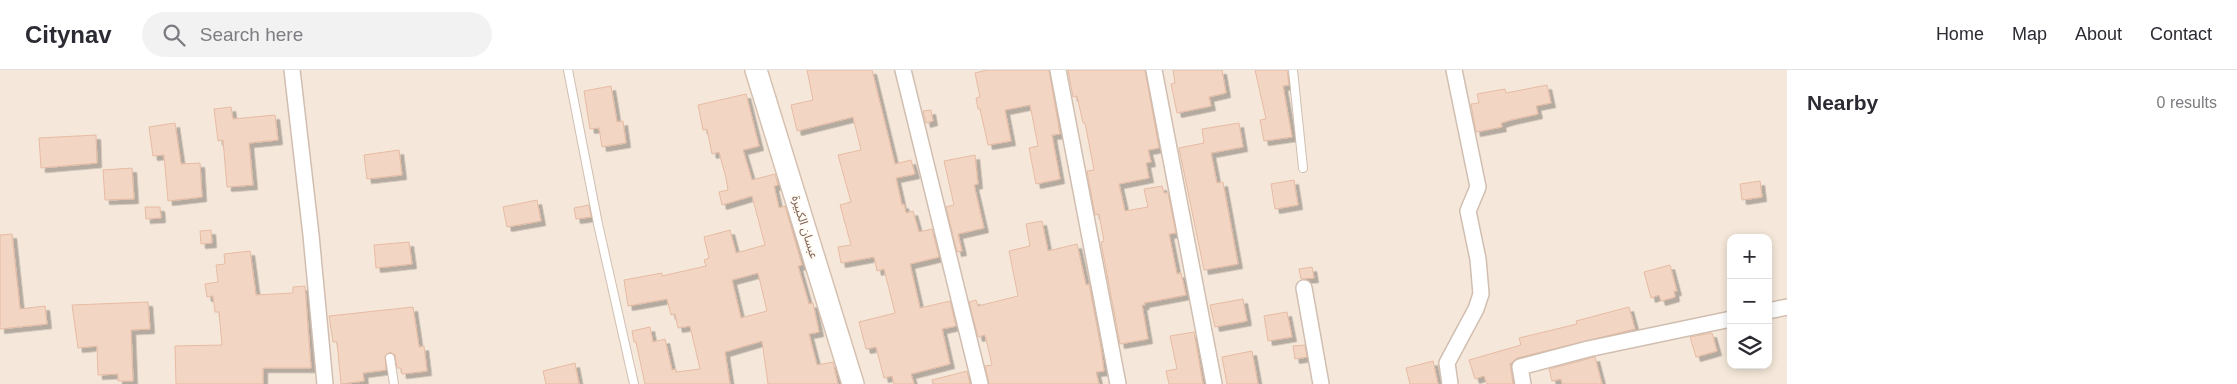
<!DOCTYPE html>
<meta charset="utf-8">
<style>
:root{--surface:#fff;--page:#f2f2f3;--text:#2b2b33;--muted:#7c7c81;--line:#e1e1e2}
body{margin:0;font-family:Arial,"Noto Sans Arabic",sans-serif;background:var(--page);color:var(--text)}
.controls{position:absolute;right:15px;bottom:15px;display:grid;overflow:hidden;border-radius:10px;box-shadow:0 2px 8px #0003}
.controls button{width:45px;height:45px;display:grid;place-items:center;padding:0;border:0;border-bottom:1px solid var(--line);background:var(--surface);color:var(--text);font:25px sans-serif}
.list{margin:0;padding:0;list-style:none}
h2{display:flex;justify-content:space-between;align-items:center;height:65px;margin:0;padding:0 20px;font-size:21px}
h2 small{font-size:16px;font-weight:400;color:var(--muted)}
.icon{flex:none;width:28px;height:28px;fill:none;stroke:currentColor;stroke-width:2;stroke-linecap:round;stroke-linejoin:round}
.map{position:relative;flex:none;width:1787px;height:314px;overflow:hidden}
header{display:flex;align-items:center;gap:30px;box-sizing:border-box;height:70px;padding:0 25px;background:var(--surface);border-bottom:1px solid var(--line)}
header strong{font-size:24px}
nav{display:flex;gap:28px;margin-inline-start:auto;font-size:18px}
.search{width:350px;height:45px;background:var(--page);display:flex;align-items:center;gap:12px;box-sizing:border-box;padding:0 18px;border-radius:28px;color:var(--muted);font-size:19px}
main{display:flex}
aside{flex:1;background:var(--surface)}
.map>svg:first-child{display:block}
</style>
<header>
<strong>Citynav</strong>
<div class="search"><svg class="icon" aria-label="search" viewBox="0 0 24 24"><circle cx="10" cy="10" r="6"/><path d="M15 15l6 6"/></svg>Search here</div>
<nav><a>Home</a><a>Map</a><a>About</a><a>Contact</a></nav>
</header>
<main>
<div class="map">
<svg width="1787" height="314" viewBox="0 0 1787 314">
<defs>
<filter id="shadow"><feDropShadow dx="4.5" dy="4.5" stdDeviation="0" flood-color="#0004"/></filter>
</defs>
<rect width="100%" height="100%" fill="#fdf6ec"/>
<path fill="#f5e8da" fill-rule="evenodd" d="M0 0H1787V314H0ZM1731 168H1768V295H1731Z"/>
<g fill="#f3d5c3" stroke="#e6bba3" fill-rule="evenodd" filter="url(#shadow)">
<path d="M807 0H872L895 94 911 90 915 104 896 108 902 135 904 134 906 143 913 141 919 162 932 159 939 187 910 194 920 238 950 231 956 256 942 259 950 294 911 304 914 314H894L892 306 884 308 876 277 866 279 859 252 895 243 884 199 877 201 874 187 841 193 838 177 851 175 840 135 851 132 838 85 861 80 853 47 797 61 791 35 813 30Z"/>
<path d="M987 0H1049L1060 64 1052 65 1060 109 1036 114 1029 78 1038 76 1030 35 1005 40 1011 71 988 75 980 39H978L976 28 980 27 975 3Z"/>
<path d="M1068 0H1145L1159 78 1148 80 1151 92 1146 93 1149 108 1119 114 1125 141 1148 137 1144 119 1162 116 1164 123H1168L1176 163 1169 164 1177 204 1181 203 1186 225 1144 233 1145 235H1142L1148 269 1120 274 1101 172 1104 171 1099 144 1095 145 1087 101 1094 100 1085 53H1083L1077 26 1073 27Z"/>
<path d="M1173 0H1222L1226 23 1209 27 1211 36 1177 43 1171 14 1175 13Z"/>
<path d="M1255 0H1287L1289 15 1283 16 1292 67 1264 71 1260 50 1266 49Z"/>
<path d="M1547 15 1551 33 1536 36 1538 44 1511 50 1501 53 1502 57 1476 62 1471 34 1479 33 1477 24 1505 19 1506 23Z"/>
<path d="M611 16 617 52 623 51 626 73 602 77 599 58 590 59 584 21Z"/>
<path d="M746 24 759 76 743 80 752 110 775 104 778 115 774 116 779 138 785 136 802 195 798 196 809 234 813 233 819 262 809 264 817 295 833 292 838 314H768L762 271 725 282 730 314H645L636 272H634L632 261 650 257 653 272 665 269 672 300 676 299V302L700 299 690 256 678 258 675 244 671 245 667 229 628 236 624 210 662 203V206L706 196 704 190 709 188 704 167 730 160 736 183 765 175 752 126 722 135 719 122 728 120 726 108 719 82 712 84 707 59 703 60 698 35ZM758 203 767 241 741 248 732 210Z"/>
<path d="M231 37 233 49 275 45 278 70 249 73 253 115 227 117 223 70 218 71 214 39Z"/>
<path d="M931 40 933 51 926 53 923 41Z"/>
<path d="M175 53 181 94 200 93 202 127 168 131 164 85 153 86 149 57Z"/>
<path d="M1239 53 1243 77 1211 83 1217 113 1223 112 1238 194 1204 200 1179 78 1204 73 1202 59Z"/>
<path d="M96 65 97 93 41 98 39 68Z"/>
<path d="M399 80 402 105 367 109 364 85Z"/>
<path d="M975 85 978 114 974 115 984 158 958 164 962 181 957 182 946 137 954 135 944 91Z"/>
<path d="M132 98 134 129 105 130 103 100Z"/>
<path d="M1294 110 1298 135 1275 139 1271 114Z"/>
<path d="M1760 111 1762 127 1742 130 1740 114Z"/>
<path d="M537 130 541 151 507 157 503 137Z"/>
<path d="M589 135 591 147 576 149 574 138Z"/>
<path d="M145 137H160L161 148 146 149Z"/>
<path d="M1042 151 1048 181 1077 174 1086 215 1089 214 1101 278 1104 301 1096 302 1099 314H989L985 296 992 295 985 265 978 267 969 232 976 230 978 236 1018 226 1009 181 1030 176 1026 154Z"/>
<path d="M211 160 212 173 201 174 200 161Z"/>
<path d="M12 164 20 239 45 236 47 254 0 259V165Z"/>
<path d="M409 172 412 194 376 198 374 175Z"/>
<path d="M250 181 256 225 293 223V217L305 216 311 298H263V314H176L175 276 222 275 219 242H215L213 226 207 227 205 214 218 212 216 195 225 194 224 184Z"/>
<path d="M1670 195 1677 221H1674L1675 227 1661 231 1659 225 1651 228 1644 202Z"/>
<path d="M1312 197 1314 208 1301 209 1299 199Z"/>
<path d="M1243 229 1247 251 1215 257 1210 235Z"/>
<path d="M148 232 150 259 131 260 133 311H118V304L98 305 97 276 78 278 72 235Z"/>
<path d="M413 237 419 277 424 276 427 301 402 304 401 298H397L395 285 390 282 385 286 386 300 363 303 364 311 341 314 337 272H333L329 246Z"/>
<path d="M1629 237 1635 259 1517 288 1510 294 1513 314H1487L1484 306 1475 309 1469 290 1521 275 1519 268 1577 254 1576 251Z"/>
<path d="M1287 242 1292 267 1268 271 1264 246Z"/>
<path d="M1194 262 1203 314H1169L1166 301 1177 299 1170 266Z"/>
<path d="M1712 263 1717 281 1696 287 1690 267Z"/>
<path d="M1305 275 1307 287 1295 289 1293 276Z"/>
<path d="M1252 281 1258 314H1227L1222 287Z"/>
<path d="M1595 287 1602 314H1562L1561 309 1552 311 1549 299Z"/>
<path d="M1433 291 1438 314H1410L1406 298Z"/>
<path d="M575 293 579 314H546L543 301Z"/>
<path d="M967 301 970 314H933L932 310Z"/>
</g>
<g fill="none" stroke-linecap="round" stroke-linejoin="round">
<g stroke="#d1beb0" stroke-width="10">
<g id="lane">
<path d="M568 0 598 154 634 314"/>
<path d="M1293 0 1303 98"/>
<path d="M390 288 394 314"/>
</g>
</g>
<g stroke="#d1beb0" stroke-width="18">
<g id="street">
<path d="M292 0 311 165 325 314"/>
<path d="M903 0 980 314"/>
<path d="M1058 0 1118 314"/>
<path d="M1154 0 1214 314"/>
<path d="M1304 218 1321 314"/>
<path d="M1768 241 1787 237"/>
<path d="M1450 314 1447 293 1476 239 1481 224 1478 189 1468 141 1478 117 1454 0"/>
<path d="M1523 314 1520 297 1588 279 1731 249"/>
</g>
</g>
<g stroke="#d6c0b0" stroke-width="24">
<path id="secondary" d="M756 0 853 314"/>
</g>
<use href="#lane" stroke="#fff" stroke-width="8"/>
<use href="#street" stroke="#fff" stroke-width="15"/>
<use href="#secondary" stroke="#fff" stroke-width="21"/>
</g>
<g text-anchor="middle" stroke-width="4" stroke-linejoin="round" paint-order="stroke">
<g font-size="12" fill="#7a5c4d" stroke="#fffaf3">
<text transform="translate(805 157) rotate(73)" y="4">عبسان الكبيرة</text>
</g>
</g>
</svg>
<div class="controls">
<button>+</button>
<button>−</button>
<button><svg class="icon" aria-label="layers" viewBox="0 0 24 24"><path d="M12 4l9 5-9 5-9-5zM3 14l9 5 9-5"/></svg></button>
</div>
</div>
<aside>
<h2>Nearby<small>0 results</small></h2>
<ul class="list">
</ul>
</aside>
</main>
